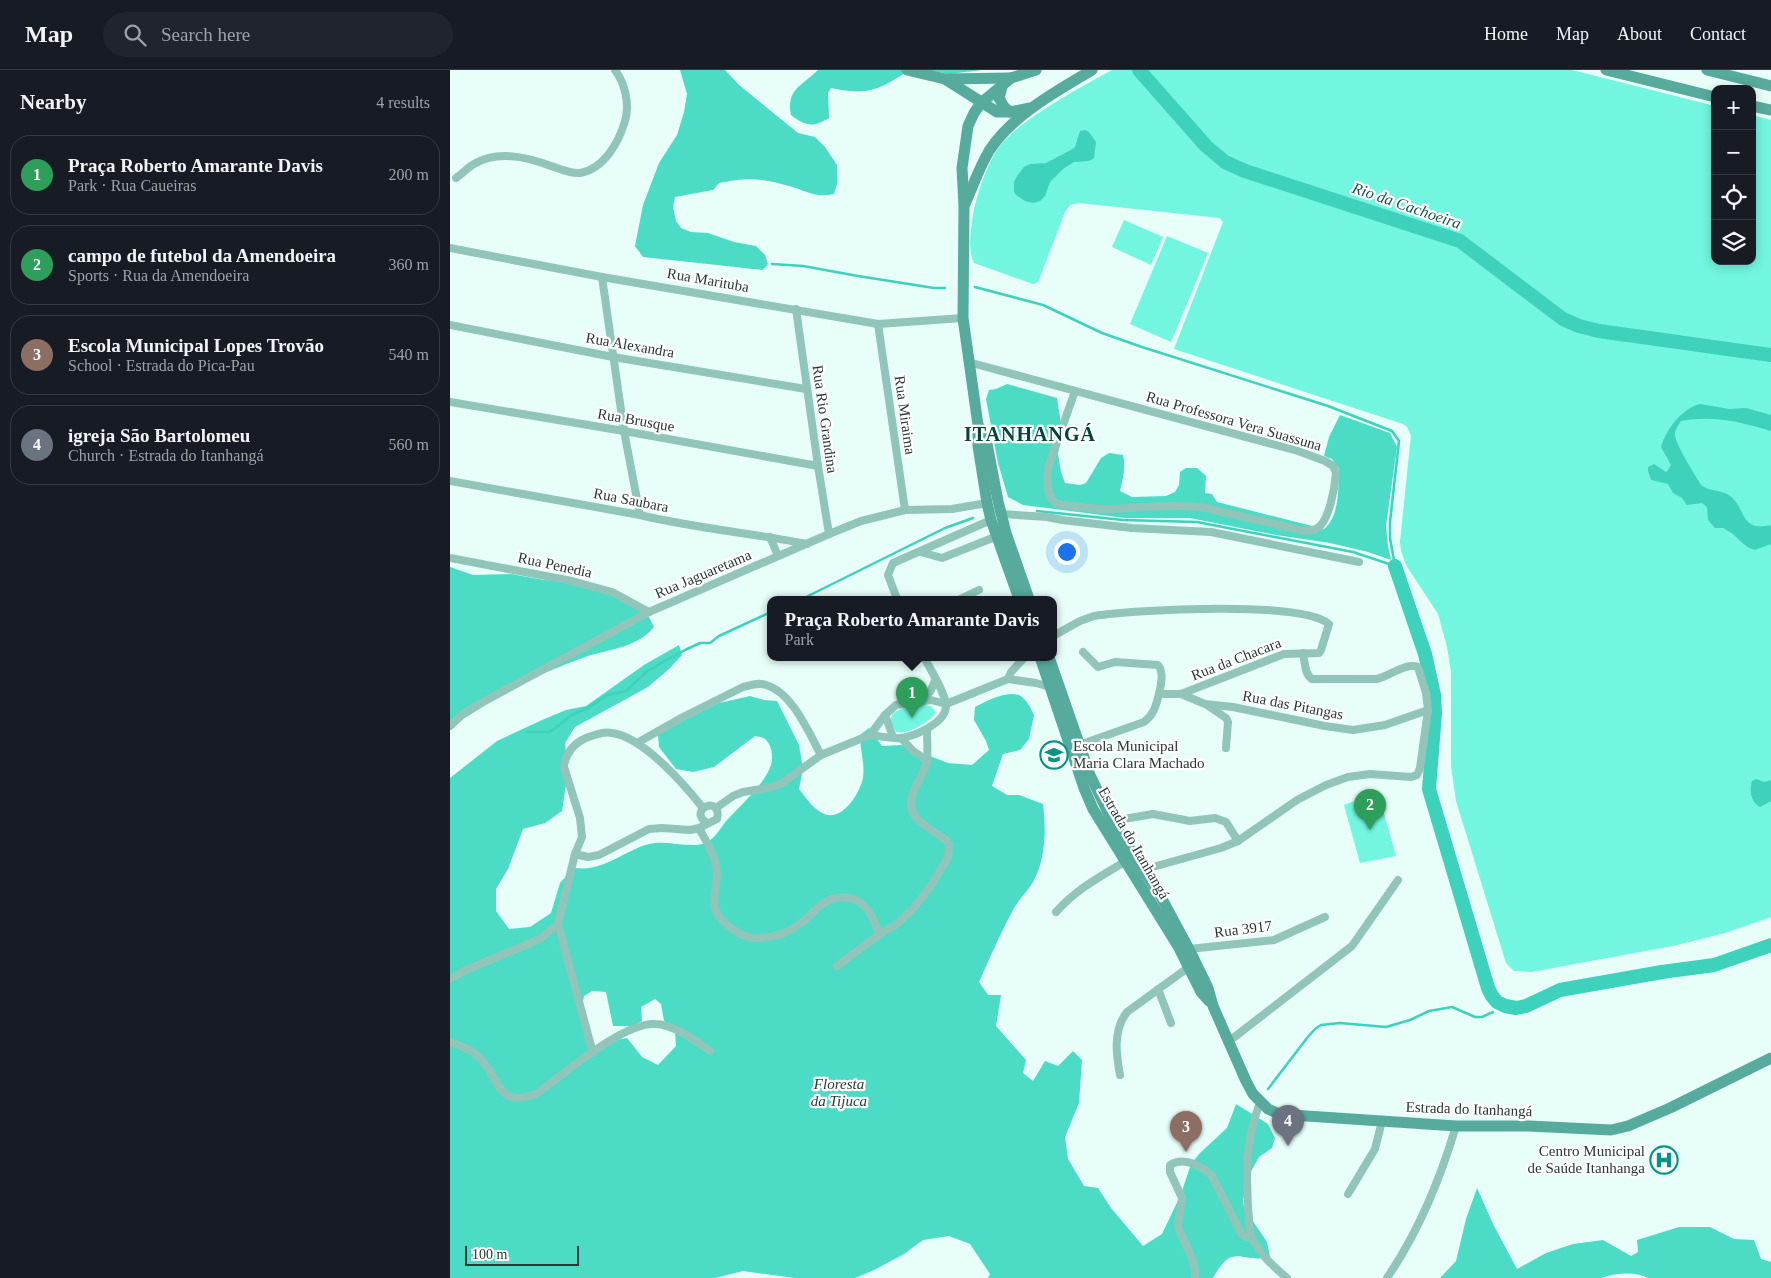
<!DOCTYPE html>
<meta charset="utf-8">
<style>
:root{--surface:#171b24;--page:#20242c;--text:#f1f3f6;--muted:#9ea1a6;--line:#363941;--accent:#029583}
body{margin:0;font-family:Georgia,serif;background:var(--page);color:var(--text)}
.controls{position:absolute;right:15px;top:15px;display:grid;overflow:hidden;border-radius:10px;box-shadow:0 2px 12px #0003}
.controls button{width:45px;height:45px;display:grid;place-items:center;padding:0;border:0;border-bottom:1px solid var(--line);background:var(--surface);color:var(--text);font:25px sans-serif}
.scale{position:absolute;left:15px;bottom:12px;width:114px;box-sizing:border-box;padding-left:5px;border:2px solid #293835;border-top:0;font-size:14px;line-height:18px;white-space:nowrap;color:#293835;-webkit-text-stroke:4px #fff;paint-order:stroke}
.you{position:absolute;left:616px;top:481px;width:18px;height:18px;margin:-12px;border:4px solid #fff;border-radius:50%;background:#1a73e8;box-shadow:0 0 0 8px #1a73e833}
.badge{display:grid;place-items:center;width:32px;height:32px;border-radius:50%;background:var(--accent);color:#fff;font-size:16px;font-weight:700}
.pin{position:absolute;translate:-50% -41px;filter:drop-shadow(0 1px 2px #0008)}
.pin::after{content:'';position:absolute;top:26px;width:18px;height:15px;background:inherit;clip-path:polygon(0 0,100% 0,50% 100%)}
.popup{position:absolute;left:317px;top:526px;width:290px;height:65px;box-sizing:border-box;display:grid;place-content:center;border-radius:10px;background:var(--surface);filter:drop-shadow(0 1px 4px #0005);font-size:16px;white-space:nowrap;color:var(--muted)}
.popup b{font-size:19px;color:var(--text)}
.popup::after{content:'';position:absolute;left:50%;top:100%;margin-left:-10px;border:10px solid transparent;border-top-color:var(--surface)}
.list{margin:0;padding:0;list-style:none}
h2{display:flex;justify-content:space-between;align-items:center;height:65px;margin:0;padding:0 20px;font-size:21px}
h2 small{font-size:16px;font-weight:400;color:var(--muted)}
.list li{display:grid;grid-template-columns:32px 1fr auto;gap:15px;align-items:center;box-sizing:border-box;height:80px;margin:0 10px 10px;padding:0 10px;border:1px solid var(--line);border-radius:20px}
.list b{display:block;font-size:19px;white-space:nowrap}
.list p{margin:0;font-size:16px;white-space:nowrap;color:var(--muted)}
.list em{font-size:16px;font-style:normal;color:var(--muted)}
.icon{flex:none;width:28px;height:28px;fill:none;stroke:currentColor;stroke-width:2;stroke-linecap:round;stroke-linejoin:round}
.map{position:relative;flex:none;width:1321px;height:1208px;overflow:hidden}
header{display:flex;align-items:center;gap:30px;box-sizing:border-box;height:70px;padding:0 25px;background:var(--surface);border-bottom:1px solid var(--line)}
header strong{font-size:24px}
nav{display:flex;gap:28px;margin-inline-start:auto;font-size:18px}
.search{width:350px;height:45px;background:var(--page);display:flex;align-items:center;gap:12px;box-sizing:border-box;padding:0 18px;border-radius:28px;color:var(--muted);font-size:19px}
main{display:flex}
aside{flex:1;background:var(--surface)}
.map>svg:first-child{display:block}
</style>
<header>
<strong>Map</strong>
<div class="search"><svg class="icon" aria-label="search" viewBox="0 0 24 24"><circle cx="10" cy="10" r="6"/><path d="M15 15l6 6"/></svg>Search here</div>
<nav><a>Home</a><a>Map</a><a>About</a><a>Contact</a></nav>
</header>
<main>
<aside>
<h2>Nearby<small>4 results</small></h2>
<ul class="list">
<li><span class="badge" style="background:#2e9e5b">1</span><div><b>Praça Roberto Amarante Davis</b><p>Park · Rua Caueiras</p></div><em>200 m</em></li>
<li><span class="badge" style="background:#2e9e5b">2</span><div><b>campo de futebol da Amendoeira</b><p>Sports · Rua da Amendoeira</p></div><em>360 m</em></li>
<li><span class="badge" style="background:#8d6e63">3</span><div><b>Escola Municipal Lopes Trovão</b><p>School · Estrada do Pica-Pau</p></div><em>540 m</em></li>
<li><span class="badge" style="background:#6b7280">4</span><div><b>igreja São Bartolomeu</b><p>Church · Estrada do Itanhangá</p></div><em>560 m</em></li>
</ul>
</aside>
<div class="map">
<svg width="1321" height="1208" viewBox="0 0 1321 1208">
<rect width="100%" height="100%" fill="#e8fef9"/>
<g fill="#72f6df">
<path d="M662 0H1122L1265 36V191H1302V45L1321 50V847L1275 863 1223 876 1081 902 1064 901 1056 893 1006 731 1001 696V602L997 577 988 544 956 495 951 481 950 472 961 365 957 357 953 354 724 279 773 152 770 148 629 133 620 135 615 142 588 212 583 214 524 193C517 178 521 160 523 144 527 124 535 101 545 83 561 54 631 17 662 0Z"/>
<path d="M674 150 713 167 701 195 662 177Z"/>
<path d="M717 166 758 183 721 272 680 254Z"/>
<path d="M474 635 481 636 486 643C478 652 459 665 446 662 445 659 442 654 441 651 439 637 465 637 474 635Z"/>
<path d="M928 722 946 786 910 793 894 735Z"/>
</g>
<g fill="#4cdcc5" fill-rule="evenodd">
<path d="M230 0H275L289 15 348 63 365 67 375 77 387 95V114L384 124C364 128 357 121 339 116 311 108 297 107 269 113L263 120 225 127 223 137 226 151 231 158 241 162 258 163 284 172 306 176 315 185 318 194 313 200 193 187 185 176 193 135 209 93 227 65 234 42 237 24Z"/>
<path d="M368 0H460C428 20 419 26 381 18L378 23 379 48C363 58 355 56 341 45 336 19 352 16 368 0Z"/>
<path d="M477 0H532L500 4Z"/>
<path d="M557 314 607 328 612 360 608 384 611 402 615 413 630 415 636 413 651 388 659 383 673 385C676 398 673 408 670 421L682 427 716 426 725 422 729 415 730 402 736 398H747L756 406 755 423 762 424 767 432 874 459C890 446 888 418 889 399L882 389 874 386 879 367 890 345 940 363 947 377 936 456 938 476 941 490 918 482 880 473 826 465 740 448H675L573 435 558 427 548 393 536 329 539 320 546 319Z"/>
<path d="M0 497 23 505 61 504 94 510 132 513 193 536 204 557C188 577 161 579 138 586 112 595 88 606 63 616 40 626 17 633 0 652Z"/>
<path d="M229 575 232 585 219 599 198 617 125 657 115 673 118 701 112 741 95 753 73 759 58 799 46 819V841L59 859 80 857 101 843 110 813 124 798C129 798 134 799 139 798 161 795 179 779 199 774 218 769 244 781 259 771 267 766 272 755 279 748 291 735 316 712 321 695 323 689 322 681 320 676 317 669 313 667 305 666L264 697 243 702 226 699 209 677 208 664 252 637 300 626 314 630 327 631 349 675 353 699 349 719C356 728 363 739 374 744 392 752 410 723 413 708 415 693 410 680 410 665L419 658 432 676 451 675 498 693 522 695 539 680 536 671 524 650 525 637C536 631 562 617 573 628 578 632 581 639 584 645L579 669 570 680 553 684 542 716 557 725H569L593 734C596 758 596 788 584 810 579 820 570 828 564 838 551 862 540 887 529 912L538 925H551L546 956 576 990 573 1003 583 1011 595 991 608 996 623 981 632 990 629 1033 615 1067 618 1089 634 1116 648 1118 661 1138 693 1176 712 1164 731 1124 741 1094 750 1083 777 1058 786 1034 818 1054 825 1068 822 1078 809 1087 800 1103 793 1130 794 1138 817 1172 820 1187C790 1194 783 1171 763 1208H538L540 1204 520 1174 499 1166 473 1170 454 1184 424 1200 405 1208H344L293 1201 265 1208H0V708L47 671 92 650 116 640 136 636 194 595ZM142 921 156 922 163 956H182L192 951 191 937 205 929 211 934 214 951 225 962 226 976 208 995 192 987 177 968 162 971 143 977 130 946 134 926Z"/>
<path d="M1027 1118 1044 1156 1067 1199 1096 1183 1123 1174 1153 1170 1181 1186 1188 1182 1187 1170 1229 1157H1260L1284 1169 1304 1170 1311 1189 1321 1192V1208H1198C1185 1201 1165 1203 1151 1208H990L1006 1191 1016 1149Z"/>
</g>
<g fill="#3ed1bb">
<path d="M635 60 639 62 646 72 644 88 639 91 624 92 613 99 600 112 595 126 590 131 583 133 575 131 566 125 564 122V112L567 106 574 97 580 94 596 93 621 80 625 77 630 61Z"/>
<path d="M1250 334 1279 339 1296 338 1321 345V361C1291 352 1262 345 1231 351 1229 354 1226 358 1225 362 1223 372 1245 404 1251 415 1259 421 1269 420 1277 424 1297 435 1288 463 1321 455V474L1305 480C1295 477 1292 472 1284 465 1281 462 1277 461 1274 458H1265L1258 450 1257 437 1252 433 1237 435 1232 428 1223 423 1218 414 1201 410 1198 401V397L1204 394 1216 402 1218 400 1221 395 1211 377C1216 360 1231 339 1250 334Z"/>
<path d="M1306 709 1314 712 1321 710V731L1310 737C1301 732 1299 721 1302 711Z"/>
</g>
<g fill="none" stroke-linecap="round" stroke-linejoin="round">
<g stroke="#3ed1bb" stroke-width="2.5">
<path d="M322 194 353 196 408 206 484 218H495"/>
<path d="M525 217 593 235 652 263 692 277 878 336 942 361 949 371 940 452V468L945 496 903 482 747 452 673 450 587 441"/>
<path d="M352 529 495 458 523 448"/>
<path d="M77 662H100L122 645 140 637 157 625 176 621 197 601 235 580 250 573H260L269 566 321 542"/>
<path d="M818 1019 857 968 865 959 871 955 890 953 936 957 960 950 979 941 1002 937 1025 947H1032L1043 942"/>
</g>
<g stroke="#3ed1bb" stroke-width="14">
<path d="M689 0 756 76 775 92 795 101 1010 171 1113 249 1129 256 1149 261 1321 285"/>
<path d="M945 496 975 584 984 625 985 643 979 719 1038 918 1042 926 1047 932 1055 936 1066 938 1076 936 1110 920 1212 902 1264 895 1321 875"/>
</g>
<g stroke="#91c5ba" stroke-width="8">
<path d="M6 108C12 104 17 98 24 94 48 80 77 87 101 96 110 99 120 104 130 103 154 99 169 72 175 51 180 35 175 13 165 0"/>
<path d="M0 178 152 207 428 254 513 248"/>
<path d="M152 207 174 361 190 445"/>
<path d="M346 239 368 396 379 464"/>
<path d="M428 254 455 440"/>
<path d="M0 255 163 287 356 319"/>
<path d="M518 292 848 381 875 391 883 396 886 403C885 417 879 453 866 459 861 461 855 461 850 460L756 438C721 433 686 439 650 439 636 438 621 436 607 434 596 427 597 410 598 398L625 321"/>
<path d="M0 332 174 361 368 396"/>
<path d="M0 411 190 445C244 458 301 463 357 474"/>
<path d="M551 444 597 447 612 450 682 458 761 462 909 492"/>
<path d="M320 467 328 486"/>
<path d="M471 482 492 488 550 465"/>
<path d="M0 488 122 511 162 522 199 542"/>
<path d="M447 529 438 505 443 493 541 450"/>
<path d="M510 529 529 520"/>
<path d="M603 566 630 551 644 546C684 540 851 530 879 554L871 580 869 583 834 584 731 624H709C706 635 704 645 694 652L629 675"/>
<path d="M633 582 648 597 665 592 708 595C714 602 711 615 709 624"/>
<path d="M558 609 586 613 600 617"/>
<path d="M731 624 755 634 783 637 875 656 903 660 935 655 978 640"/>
<path d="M471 631 480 622 485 611"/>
<path d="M757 635 776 648 778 652 776 678"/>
<path d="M435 645 443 667"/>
<path d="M0 656 12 645 33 632 199 542 379 464 411 451 455 440 502 439 537 433"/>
<path d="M420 665C430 666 442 669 451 668 465 666 496 653 496 636 496 624 480 599 474 587"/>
<path d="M451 668 463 681 477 690"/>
<path d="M187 673 233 647 293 617C301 615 309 612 316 615 342 622 359 663 371 685"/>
<path d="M266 738 283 726 293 722 318 718 331 714 371 685 420 665 435 645 446 635 481 630 496 634 558 609 561 602 574 588"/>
<path d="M662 751 703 744 740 751 765 748 776 752 788 771"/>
<path d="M249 758C257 773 266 787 267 804 267 817 260 833 268 845 276 856 292 868 305 868 321 868 336 865 348 855 357 850 363 841 371 835 385 824 407 825 418 840 423 847 426 857 430 864"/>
<path d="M125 784 138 787 149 785 199 759 212 758 240 760 249 758 267 749C273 724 236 739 257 753"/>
<path d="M692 800 771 778 788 771 847 730 876 715 898 707 920 704 961 707 967 705 970 698 978 640 976 623 968 597C956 592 940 606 927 609H862C854 604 855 591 853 583"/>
<path d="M606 842C628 818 648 808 676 791"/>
<path d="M108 854 143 983"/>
<path d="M739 879 824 870 875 847"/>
<path d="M387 896 430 864 447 854 462 840 481 816 498 787 499 775 496 770C488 764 470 754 465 746 452 727 474 709 477 691 478 681 477 669 477 659"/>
<path d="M0 909 16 900 90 869 108 854 125 784 132 767 130 748 114 697C115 684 124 673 136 668 145 665 153 661 162 663 193 667 234 714 253 738"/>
<path d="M708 919 721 953"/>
<path d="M0 972C10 976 21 979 28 986 51 1008 46 1039 86 1024 113 1005 173 952 205 954 223 954 246 971 260 981"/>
<path d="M778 972 902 876 948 810"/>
<path d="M670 1005C666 984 663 960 677 942L739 897"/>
<path d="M810 1032C796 1072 796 1095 798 1137 799 1146 799 1159 802 1167 809 1184 824 1197 837 1208"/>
<path d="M898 1124 925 1079 932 1051"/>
<path d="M745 1208V1201L742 1188 728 1157 732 1128 720 1102V1095C734 1086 752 1096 762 1106L792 1165 797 1167 801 1166"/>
<path d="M937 1208C969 1161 990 1110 1006 1056"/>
</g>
<g stroke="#57ab9c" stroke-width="11">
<path d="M457 0 495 9 561 8"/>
<path d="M1156 0 1265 27"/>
<path d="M1257 0 1321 16"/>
<path d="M495 9 547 42H560L580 38"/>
<path d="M553 13 549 28 554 37 560 42"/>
<path d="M1302 36 1321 40"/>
<path d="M515 134C523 116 529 98 539 81 561 46 607 21 642 0"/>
<path d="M529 357 533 361 537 374 548 431 556 463 579 529"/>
<path d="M569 529 541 450 537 433 528 376V355L513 248 514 136 512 98 518 56 524 43 531 33 561 8 586 0"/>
<path d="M590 587 634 718 643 739 728 876 751 922 759 931"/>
<path d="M599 587 640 705 662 751 711 827 739 879 758 918 763 936 796 1011 803 1024 818 1039 827 1043 842 1045 1006 1056H1079L1161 1060 1178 1056 1220 1038 1321 988"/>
</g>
</g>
<defs>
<g id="school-ring" transform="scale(1.4375)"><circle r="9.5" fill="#fff" stroke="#029583" stroke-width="1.5"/><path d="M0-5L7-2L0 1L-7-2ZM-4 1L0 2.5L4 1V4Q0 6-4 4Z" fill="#029583"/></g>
<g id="hospital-ring" transform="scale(1.4375)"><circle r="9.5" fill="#fff" stroke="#029583" stroke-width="1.5"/><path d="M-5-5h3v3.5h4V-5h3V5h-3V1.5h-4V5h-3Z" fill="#029583"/></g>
</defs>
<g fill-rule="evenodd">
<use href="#school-ring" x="604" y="685"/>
<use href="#hospital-ring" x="1214" y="1090"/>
</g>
<g text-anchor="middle" stroke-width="4.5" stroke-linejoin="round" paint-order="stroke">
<g font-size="15" fill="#293835" stroke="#fff">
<text transform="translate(258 210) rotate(10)" y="5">Rua Marituba</text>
<text transform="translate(180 275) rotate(10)" y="5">Rua Alexandra</text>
<text transform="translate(455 345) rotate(82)" y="5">Rua Miraima</text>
<text transform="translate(375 349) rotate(82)" y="5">Rua Rio Grandina</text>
<text transform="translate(186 350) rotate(10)" y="5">Rua Brusque</text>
<text transform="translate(784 351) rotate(16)" y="5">Rua Professora Vera Suassuna</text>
<text transform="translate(181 430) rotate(11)" y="5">Rua Saubara</text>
<text transform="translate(105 495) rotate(12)" y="5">Rua Penedia</text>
<text transform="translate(253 504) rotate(-23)" y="5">Rua Jaguaretama</text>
<text transform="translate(786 589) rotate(-21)" y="5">Rua da Chacara</text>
<text transform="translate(843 635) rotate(11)" y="5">Rua das Pitangas</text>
<text transform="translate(684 773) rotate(60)" y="5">Estrada do Itanhangá</text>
<text transform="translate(793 859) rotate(-7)" y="5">Rua 3917</text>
<text transform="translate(1019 1039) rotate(2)" y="5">Estrada do Itanhangá</text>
</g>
<g font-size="15" fill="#293835" stroke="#fff" text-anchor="start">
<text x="623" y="681">Escola Municipal<tspan x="623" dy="17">Maria Clara Machado</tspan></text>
<text x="1195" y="1086" text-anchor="end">Centro Municipal<tspan x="1195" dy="17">de Saúde Itanhanga</tspan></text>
</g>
<g font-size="15" font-style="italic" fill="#243c37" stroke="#fff">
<text x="389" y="1019">Floresta<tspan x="389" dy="17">da Tijuca</tspan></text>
</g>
<g font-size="16" font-style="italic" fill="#175349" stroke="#fff">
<text transform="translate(957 135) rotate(19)" y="6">Rio da Cachoeira</text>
</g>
<g font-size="20" font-weight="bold" letter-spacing="1" fill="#05433b" stroke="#fff">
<text x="580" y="371">ITANHANGÁ</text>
</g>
</g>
</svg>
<div class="controls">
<button>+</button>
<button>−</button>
<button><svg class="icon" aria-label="locate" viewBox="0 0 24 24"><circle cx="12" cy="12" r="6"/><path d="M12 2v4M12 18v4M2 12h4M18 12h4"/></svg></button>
<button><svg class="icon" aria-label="layers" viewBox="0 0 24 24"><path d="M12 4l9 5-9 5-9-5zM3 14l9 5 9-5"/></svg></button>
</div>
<div class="scale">100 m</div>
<div class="you"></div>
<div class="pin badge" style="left:462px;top:648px;background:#2e9e5b">1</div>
<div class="popup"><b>Praça Roberto Amarante Davis</b>Park</div>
<div class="pin badge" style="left:920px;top:760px;background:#2e9e5b">2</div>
<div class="pin badge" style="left:736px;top:1082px;background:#8d6e63">3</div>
<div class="pin badge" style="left:838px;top:1076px;background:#6b7280">4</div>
</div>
</main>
